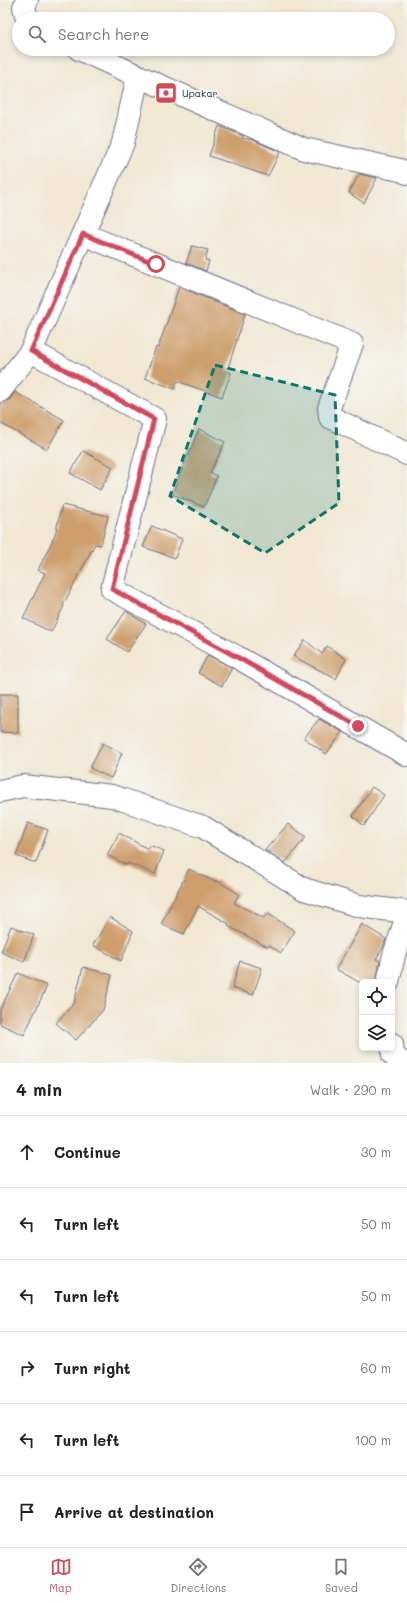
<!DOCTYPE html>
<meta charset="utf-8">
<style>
:root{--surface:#fff;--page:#f2f2f2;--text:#222;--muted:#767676;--line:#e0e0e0;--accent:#d1495b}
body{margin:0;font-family:Mali,sans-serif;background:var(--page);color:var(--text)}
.controls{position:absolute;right:12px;bottom:12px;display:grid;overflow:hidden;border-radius:6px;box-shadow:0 2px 6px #0003}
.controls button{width:36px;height:36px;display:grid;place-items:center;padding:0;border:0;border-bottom:1px solid var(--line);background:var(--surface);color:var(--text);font:20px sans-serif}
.stop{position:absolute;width:12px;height:12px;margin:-9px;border:3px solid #d1495b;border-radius:50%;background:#fff}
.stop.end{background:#d1495b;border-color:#fff;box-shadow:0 1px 4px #0008}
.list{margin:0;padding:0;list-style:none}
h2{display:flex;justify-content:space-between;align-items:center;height:52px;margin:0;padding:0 16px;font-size:17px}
h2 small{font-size:13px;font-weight:400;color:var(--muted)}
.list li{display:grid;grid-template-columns:26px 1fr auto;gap:12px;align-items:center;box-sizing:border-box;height:72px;padding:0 16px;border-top:1px solid var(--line)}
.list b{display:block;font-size:15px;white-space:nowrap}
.list em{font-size:13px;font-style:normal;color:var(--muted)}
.icon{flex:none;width:22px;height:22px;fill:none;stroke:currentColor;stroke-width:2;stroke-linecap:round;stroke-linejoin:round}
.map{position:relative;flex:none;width:407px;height:1063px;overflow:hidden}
.search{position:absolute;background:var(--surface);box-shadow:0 2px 6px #0003;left:12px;right:12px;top:12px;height:44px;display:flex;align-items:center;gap:10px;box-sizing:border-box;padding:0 14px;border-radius:22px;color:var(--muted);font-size:15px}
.sheet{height:484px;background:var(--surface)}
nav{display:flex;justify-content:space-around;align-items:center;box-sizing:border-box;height:56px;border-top:1px solid var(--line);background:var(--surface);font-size:11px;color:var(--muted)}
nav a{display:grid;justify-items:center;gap:2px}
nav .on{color:var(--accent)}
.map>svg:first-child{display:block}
</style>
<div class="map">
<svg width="407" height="1063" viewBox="0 0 407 1063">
<rect width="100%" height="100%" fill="#f6f6f2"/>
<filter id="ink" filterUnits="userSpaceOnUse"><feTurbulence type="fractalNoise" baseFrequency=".025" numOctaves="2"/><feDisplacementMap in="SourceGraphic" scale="8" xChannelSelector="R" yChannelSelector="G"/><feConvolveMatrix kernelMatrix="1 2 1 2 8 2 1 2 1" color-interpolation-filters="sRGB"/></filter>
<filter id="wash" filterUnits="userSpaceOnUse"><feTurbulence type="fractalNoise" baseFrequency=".012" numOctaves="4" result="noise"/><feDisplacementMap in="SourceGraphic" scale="16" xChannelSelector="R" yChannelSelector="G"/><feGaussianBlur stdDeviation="0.9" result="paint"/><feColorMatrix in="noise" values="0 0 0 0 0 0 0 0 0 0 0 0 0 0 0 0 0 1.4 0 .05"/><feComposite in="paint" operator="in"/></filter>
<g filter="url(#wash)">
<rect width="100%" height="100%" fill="#f1e7d2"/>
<g id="blocks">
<g fill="#ce9f6d">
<path d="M219 126 243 136 242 138 253 140 280 152 268 176 209 156Z"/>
<path d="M359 174 377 178 364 203 349 193Z"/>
<path d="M192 246 208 250 205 260 209 261 206 271 186 263Z"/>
<path d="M179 287 245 314 227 371 231 373 222 397 177 381 175 389 145 378 156 347 158 348Z"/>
<path d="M15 392 64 420 47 449 0 423V406L2 403 10 399Z"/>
<path d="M199 429 225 442 210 473 217 476 204 507 172 494Z"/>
<path d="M83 451 113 467 100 490 70 473Z"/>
<path d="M62 505 108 516 101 545 95 544 63 605 64 606 51 632 23 618 45 573 38 570 55 535Z"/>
<path d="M152 526 182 539 175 558 143 547Z"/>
<path d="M126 611 146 624 127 652 107 639Z"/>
<path d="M305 640 322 654 327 646 346 659 336 679 293 656Z"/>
<path d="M208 655 232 668 222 686 198 673Z"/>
<path d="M0 694H18V733L0 732Z"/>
<path d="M319 719 343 732 326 754 304 738Z"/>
<path d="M103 743 122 753 111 778 90 768Z"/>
<path d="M372 787 384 795 364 826 353 816Z"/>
<path d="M28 823 48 830 36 863 16 856Z"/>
<path d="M288 824 306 837 285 863 265 850Z"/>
<path d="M119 833 148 849 149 845 164 851 155 874 128 863 127 865 107 855Z"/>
<path d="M189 869 215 882 216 880 239 894 234 903 264 918 267 913 295 931 281 953 269 945 268 947 228 926 229 924 198 906 184 934 161 924Z"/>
<path d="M110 917 133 931 121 961 93 945Z"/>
<path d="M362 924 386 939 383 947 376 959 380 961 376 982H359L336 969Z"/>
<path d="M11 926 34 935 24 962 1 952Z"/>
<path d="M240 961 262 968 253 995 232 988Z"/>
<path d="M83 967 112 975 103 1010 76 1040 56 1023 74 1003Z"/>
<path d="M18 973 47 986 24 1035 0 1024V1010Z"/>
</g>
</g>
</g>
<g filter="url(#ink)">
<use href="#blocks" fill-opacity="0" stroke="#666f87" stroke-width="1"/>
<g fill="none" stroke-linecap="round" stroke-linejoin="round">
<g stroke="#666f87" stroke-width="24">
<g id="street">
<path d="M27 19 24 7 27 0"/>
<path d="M79 49 138 76"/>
<path d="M83 234 352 344 329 408 330 417 407 454"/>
<path d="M31 351 155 419 112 589 237 657 407 755"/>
<path d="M0 391 31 351 123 143 138 76 304 149 400 170 407 173"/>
</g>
</g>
<g stroke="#666f87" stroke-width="24">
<g id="secondary">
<path d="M0 791 23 786 112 796 203 827 304 889 359 906 407 912"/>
<path d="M388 982 394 955 407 916"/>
<path d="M392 1044 393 1055 402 1063"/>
</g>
</g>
<use href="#street" stroke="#fff" stroke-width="22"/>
<use href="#secondary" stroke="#fff" stroke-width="22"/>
</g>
</g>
<g fill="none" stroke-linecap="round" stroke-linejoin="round" filter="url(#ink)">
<path stroke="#d1495b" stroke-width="5" d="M156 264 83 234 31 351 154 419 112 589 237 657 358 726"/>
</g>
<path fill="#0f766e" fill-opacity="0.2" stroke="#0f766e" stroke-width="3" stroke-dasharray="8 5" stroke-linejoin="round" d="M215 365 335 395 339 503 265 553 170 496Z"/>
<defs>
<g id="bank-square" transform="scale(1.15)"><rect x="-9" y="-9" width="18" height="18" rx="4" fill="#d1495b" stroke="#f6f6f2"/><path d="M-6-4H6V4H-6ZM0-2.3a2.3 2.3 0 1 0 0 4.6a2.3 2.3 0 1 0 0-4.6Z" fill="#fff"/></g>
</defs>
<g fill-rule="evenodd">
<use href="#bank-square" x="166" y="93"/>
</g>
<g text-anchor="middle" stroke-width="4" stroke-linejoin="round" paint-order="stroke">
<g font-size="10" fill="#1b2f5e" stroke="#f6f6f2" text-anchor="start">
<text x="182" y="97">Upakar</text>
</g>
</g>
</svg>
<div class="controls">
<button><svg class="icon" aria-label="locate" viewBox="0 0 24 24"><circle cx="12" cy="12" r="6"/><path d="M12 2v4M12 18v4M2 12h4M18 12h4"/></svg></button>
<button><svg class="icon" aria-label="layers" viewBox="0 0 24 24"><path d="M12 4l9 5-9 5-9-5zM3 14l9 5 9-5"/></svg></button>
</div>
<div class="stop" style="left:156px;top:264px"></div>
<div class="stop end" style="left:358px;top:726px"></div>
<div class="search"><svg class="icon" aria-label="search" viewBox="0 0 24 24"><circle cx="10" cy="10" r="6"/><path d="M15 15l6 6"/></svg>Search here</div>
</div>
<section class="sheet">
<h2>4 min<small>Walk · 290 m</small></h2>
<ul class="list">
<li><svg class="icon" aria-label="ahead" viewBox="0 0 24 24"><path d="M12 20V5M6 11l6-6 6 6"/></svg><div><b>Continue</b></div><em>30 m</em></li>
<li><svg class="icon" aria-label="left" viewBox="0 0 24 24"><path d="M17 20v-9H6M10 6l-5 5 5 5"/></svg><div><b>Turn left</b></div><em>50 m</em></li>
<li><svg class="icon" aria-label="left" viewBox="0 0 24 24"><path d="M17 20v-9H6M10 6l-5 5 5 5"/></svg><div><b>Turn left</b></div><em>50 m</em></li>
<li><svg class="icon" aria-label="right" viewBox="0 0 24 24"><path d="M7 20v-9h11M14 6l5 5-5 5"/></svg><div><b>Turn right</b></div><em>60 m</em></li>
<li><svg class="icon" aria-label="left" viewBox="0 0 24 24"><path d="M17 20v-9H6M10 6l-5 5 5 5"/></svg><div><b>Turn left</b></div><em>100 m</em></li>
<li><svg class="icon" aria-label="arrive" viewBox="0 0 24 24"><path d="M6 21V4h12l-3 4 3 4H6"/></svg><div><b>Arrive at destination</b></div></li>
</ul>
</section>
<nav>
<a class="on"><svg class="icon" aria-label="map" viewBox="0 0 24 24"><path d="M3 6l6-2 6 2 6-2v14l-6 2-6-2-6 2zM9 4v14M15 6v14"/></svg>Map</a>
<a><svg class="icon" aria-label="directions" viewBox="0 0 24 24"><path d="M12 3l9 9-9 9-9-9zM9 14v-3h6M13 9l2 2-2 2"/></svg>Directions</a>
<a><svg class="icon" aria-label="saved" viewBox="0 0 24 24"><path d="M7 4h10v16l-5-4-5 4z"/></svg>Saved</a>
</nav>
